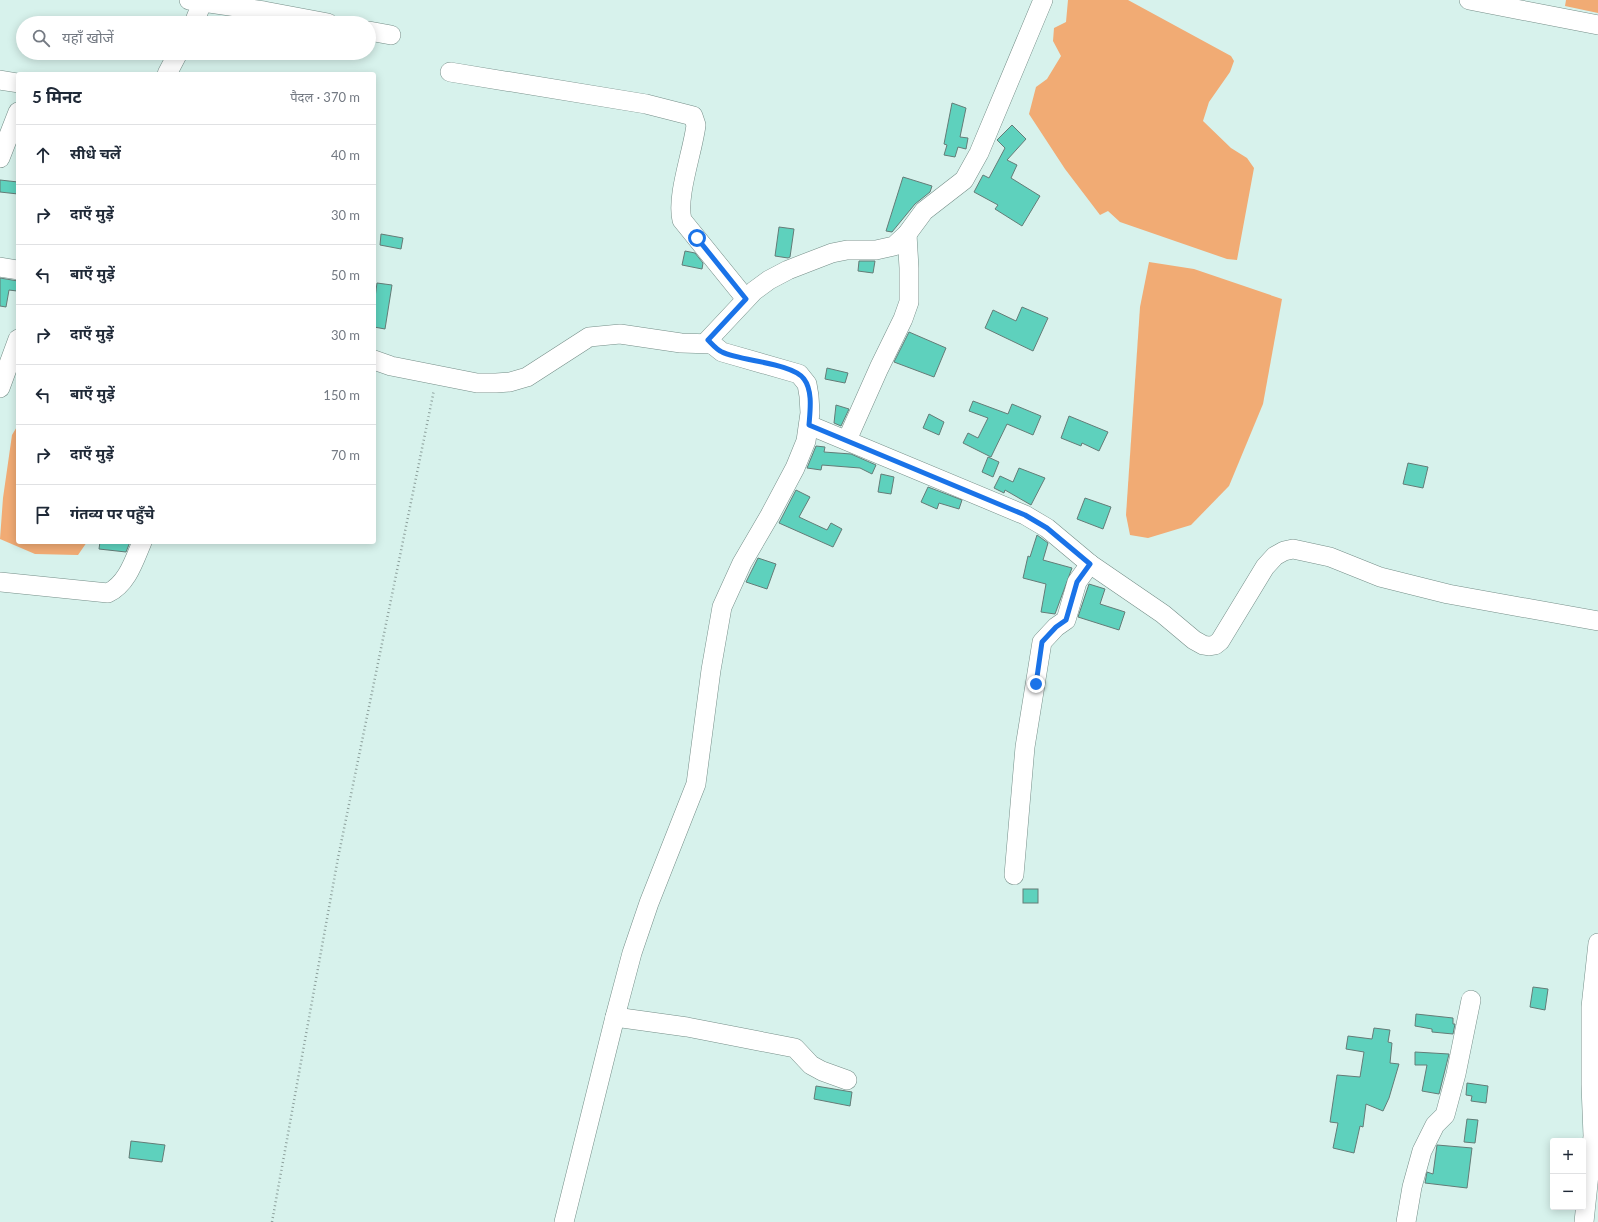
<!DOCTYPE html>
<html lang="hi">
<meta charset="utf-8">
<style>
:root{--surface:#fff;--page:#f2f2f3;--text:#1f2937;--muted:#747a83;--line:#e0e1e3}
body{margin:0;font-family:Lato,"Noto Sans Devanagari",sans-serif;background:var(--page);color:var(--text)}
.controls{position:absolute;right:12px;bottom:12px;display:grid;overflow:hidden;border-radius:4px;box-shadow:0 2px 10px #0003}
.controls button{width:36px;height:36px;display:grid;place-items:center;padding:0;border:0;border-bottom:1px solid var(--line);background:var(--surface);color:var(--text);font:20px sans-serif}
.stop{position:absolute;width:12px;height:12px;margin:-9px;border:3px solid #1a73e8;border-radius:50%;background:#fff}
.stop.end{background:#1a73e8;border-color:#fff;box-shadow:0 1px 4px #0008}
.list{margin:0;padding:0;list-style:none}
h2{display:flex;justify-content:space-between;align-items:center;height:52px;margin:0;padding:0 16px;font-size:17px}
h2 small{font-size:13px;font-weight:400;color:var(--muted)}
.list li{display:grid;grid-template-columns:26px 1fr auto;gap:12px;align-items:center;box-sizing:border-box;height:60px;padding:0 16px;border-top:1px solid var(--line)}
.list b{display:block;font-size:15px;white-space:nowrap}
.list em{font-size:13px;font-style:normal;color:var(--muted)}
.icon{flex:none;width:22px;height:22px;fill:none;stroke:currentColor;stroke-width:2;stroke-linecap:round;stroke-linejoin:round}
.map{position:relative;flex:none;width:1598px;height:1222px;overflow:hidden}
.search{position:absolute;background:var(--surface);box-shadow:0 2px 10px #0003;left:16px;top:16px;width:360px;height:44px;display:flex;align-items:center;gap:10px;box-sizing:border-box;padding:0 14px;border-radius:22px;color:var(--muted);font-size:15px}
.panel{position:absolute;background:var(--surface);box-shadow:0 2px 10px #0003;left:16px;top:72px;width:360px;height:472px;border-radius:4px}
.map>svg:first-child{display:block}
</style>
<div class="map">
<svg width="1598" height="1222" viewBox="0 0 1598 1222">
<rect width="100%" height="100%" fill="#d7f2ec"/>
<g fill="#f1ab74">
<path d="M1068 0H1128L1231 56 1234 61 1230 72 1209 102 1203 121 1231 148 1247 158 1254 168 1237 260 1227 259 1120 222 1108 211 1100 215 1065 169 1029 114 1036 87 1047 79 1061 56 1053 41 1054 28 1066 22Z"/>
<path d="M1566 0H1598V13L1565 6Z"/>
<path d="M1149 262 1194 269 1282 299 1263 404 1229 486 1191 525 1148 538 1130 535 1126 515 1140 307Z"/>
<path d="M18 425V542H87L78 555 35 554 0 539 3 498 12 435Z"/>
</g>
<g fill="#5ed1bd" stroke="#647c77">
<path d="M952 103 966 108 960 137 968 138 966 149 958 147 955 157 944 155 947 145 944 144Z"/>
<path d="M1012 125 1026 139 1007 160 1017 165 1011 178 1040 196 1022 226 995 209 998 205 974 192 983 175 989 178 1005 148 997 140Z"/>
<path d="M903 177 932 186 930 192 915 204 892 232 886 231Z"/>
<path d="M0 180 18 182V194L0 192Z"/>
<path d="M779 227 794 229 790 257 788 258 775 256Z"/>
<path d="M381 234 403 238 401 249 380 245Z"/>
<path d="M685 251 695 253 703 263 702 269 682 265Z"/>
<path d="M859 261H875L873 273 858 271Z"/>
<path d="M0 278 18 281 17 291 9 290 6 307 0 306Z"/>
<path d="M377 283 392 285 385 329 374 327V305Z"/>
<path d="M1022 307 1048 318 1033 351 985 328 993 310 1016 321Z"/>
<path d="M909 332 946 348 934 377 894 362Z"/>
<path d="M827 368 848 373 845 383 825 379Z"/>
<path d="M973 401 1008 414 1012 404 1041 416 1033 435 1007 424 991 457 963 443 968 433 978 438 988 418 969 411Z"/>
<path d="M836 405 849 409 841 426 834 423Z"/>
<path d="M929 414 944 422 939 435 923 428Z"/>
<path d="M1069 416 1108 432 1099 451 1082 443 1081 446 1061 438Z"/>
<path d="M816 446 825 447 824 452 851 454 876 465 872 474 860 468 822 465 821 470 807 468Z"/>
<path d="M988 457 999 462 993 477 982 472Z"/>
<path d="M1408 463 1428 467 1423 488 1403 484Z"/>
<path d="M1019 468 1045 478 1031 505 1005 490 1004 493 994 488 1000 476 1013 482Z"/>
<path d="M881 474 894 477 891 494 878 492Z"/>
<path d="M928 487 962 500 959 509 939 503 937 509 921 502Z"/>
<path d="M796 490 810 497 799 517 827 530 831 523 842 529 833 547 779 523Z"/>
<path d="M1085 498 1111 507 1103 529 1077 519Z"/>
<path d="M1037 535 1048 543 1043 560 1072 568 1055 614 1041 612 1046 584 1023 578 1028 556 1030 557Z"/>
<path d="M100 542H130L126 552 99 549Z"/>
<path d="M758 558 776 564 767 589 746 582Z"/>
<path d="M1089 584 1105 589 1100 604 1125 612 1119 630 1078 617Z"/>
<rect x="1023" y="889" width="15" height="14"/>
<path d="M1533 987 1548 989 1545 1010 1530 1007Z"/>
<path d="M1416 1014 1453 1018V1024H1455L1453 1034 1432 1032V1029L1415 1026Z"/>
<path d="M1374 1028 1390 1030 1388 1042 1392 1043 1390 1063 1399 1064 1389 1098 1383 1111 1366 1104 1363 1127 1360 1126 1354 1153 1333 1148 1338 1123 1330 1122 1337 1075 1360 1077 1364 1052 1346 1049 1348 1036 1372 1039Z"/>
<path d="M1415 1052 1449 1054 1439 1094 1422 1091 1427 1065H1415Z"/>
<path d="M1467 1083 1488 1086 1486 1103 1471 1101 1472 1096 1466 1095Z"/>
<path d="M816 1086 852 1092 850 1106 814 1099Z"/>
<path d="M1467 1119 1478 1120 1475 1143 1464 1142Z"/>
<path d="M131 1141 165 1145 162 1162 129 1158Z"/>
<path d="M1437 1145 1472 1148 1467 1188 1425 1183 1427 1172 1433 1174Z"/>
</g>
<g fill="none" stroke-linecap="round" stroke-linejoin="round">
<g stroke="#758e88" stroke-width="20">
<g id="minor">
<path d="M189 0 264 11 328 23"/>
<path d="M1469 0 1598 25"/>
<path d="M194 23 203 0"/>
<path d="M369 31 391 35"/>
<path d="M450 72 646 104 693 116 696 125C693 151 676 196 682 220L746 299"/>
<path d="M167 74 178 53"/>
<path d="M0 80 18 83"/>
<path d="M0 158 18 112"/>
<path d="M0 267 18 270"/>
<path d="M374 360 391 366 477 383H496L510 382 527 377 589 337 620 334 681 343 712 344 708 340 754 291 769 280 788 270 832 253 847 250H876L894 246 907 234 924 211 964 180 979 153 1043 0"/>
<path d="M0 388 18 339"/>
<path d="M809 425 1025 515 1047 528 1090 564 1163 614 1194 640 1203 645 1209 646 1215 645 1220 641 1265 567 1275 556 1284 551 1293 549 1330 557 1380 577 1448 594 1598 621"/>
<path d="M847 440 879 368 903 319 909 302V268L907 234"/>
<path d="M0 582 108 593C127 584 134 561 142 542"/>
<path d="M1014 875 1025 747 1042 642 1056 627 1066 620 1077 582 1090 564"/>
<path d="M615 1017 687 1027 795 1048 811 1065 822 1071 847 1080"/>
<path d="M564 1222 615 1017 632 953 649 903 696 784 711 670 722 607 742 563 770 515 795 468 806 441 810 413 809 396 807 384 799 374 722 352 712 344"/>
<path d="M1406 1222 1412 1187 1422 1151 1435 1125 1445 1115 1456 1074 1471 1000"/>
<path d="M1584 1222 1593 1136 1591 1085V1007L1598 943"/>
</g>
</g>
<path stroke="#8c9f9b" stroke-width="2.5" stroke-dasharray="1 3" stroke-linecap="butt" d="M272 1222 338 858 434 390"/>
<use href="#minor" stroke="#fff" stroke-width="19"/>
</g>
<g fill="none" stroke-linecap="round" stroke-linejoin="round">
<path stroke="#1a73e8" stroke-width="5" d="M697 238 746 299 708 340C712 344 717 350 722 352 740 361 793 363 804 379 813 391 810 411 809 425L1025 515 1047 528 1090 564 1077 582 1066 620 1056 627 1042 642 1036 684"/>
</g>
</svg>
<div class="controls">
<button>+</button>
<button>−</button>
</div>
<div class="stop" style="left:697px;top:238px"></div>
<div class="stop end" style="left:1036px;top:684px"></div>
<div class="search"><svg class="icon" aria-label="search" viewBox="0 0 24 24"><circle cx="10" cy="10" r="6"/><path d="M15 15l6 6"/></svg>यहाँ खोजें</div>
<section class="panel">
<h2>5 मिनट<small>पैदल · 370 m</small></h2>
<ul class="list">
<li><svg class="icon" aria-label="ahead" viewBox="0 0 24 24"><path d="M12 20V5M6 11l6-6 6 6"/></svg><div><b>सीधे चलें</b></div><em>40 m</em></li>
<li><svg class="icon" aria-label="right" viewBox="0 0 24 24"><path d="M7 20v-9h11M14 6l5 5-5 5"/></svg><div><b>दाएँ मुड़ें</b></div><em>30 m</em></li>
<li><svg class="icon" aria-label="left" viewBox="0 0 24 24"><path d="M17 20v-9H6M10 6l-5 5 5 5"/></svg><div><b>बाएँ मुड़ें</b></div><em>50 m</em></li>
<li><svg class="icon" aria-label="right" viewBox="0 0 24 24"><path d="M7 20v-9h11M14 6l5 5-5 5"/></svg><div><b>दाएँ मुड़ें</b></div><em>30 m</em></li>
<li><svg class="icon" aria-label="left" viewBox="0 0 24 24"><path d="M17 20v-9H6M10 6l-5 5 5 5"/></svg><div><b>बाएँ मुड़ें</b></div><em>150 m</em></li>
<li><svg class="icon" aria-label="right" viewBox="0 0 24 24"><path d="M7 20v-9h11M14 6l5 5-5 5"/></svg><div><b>दाएँ मुड़ें</b></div><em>70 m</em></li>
<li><svg class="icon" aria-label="arrive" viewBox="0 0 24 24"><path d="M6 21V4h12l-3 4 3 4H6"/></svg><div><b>गंतव्य पर पहुँचे</b></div></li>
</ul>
</section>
</div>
